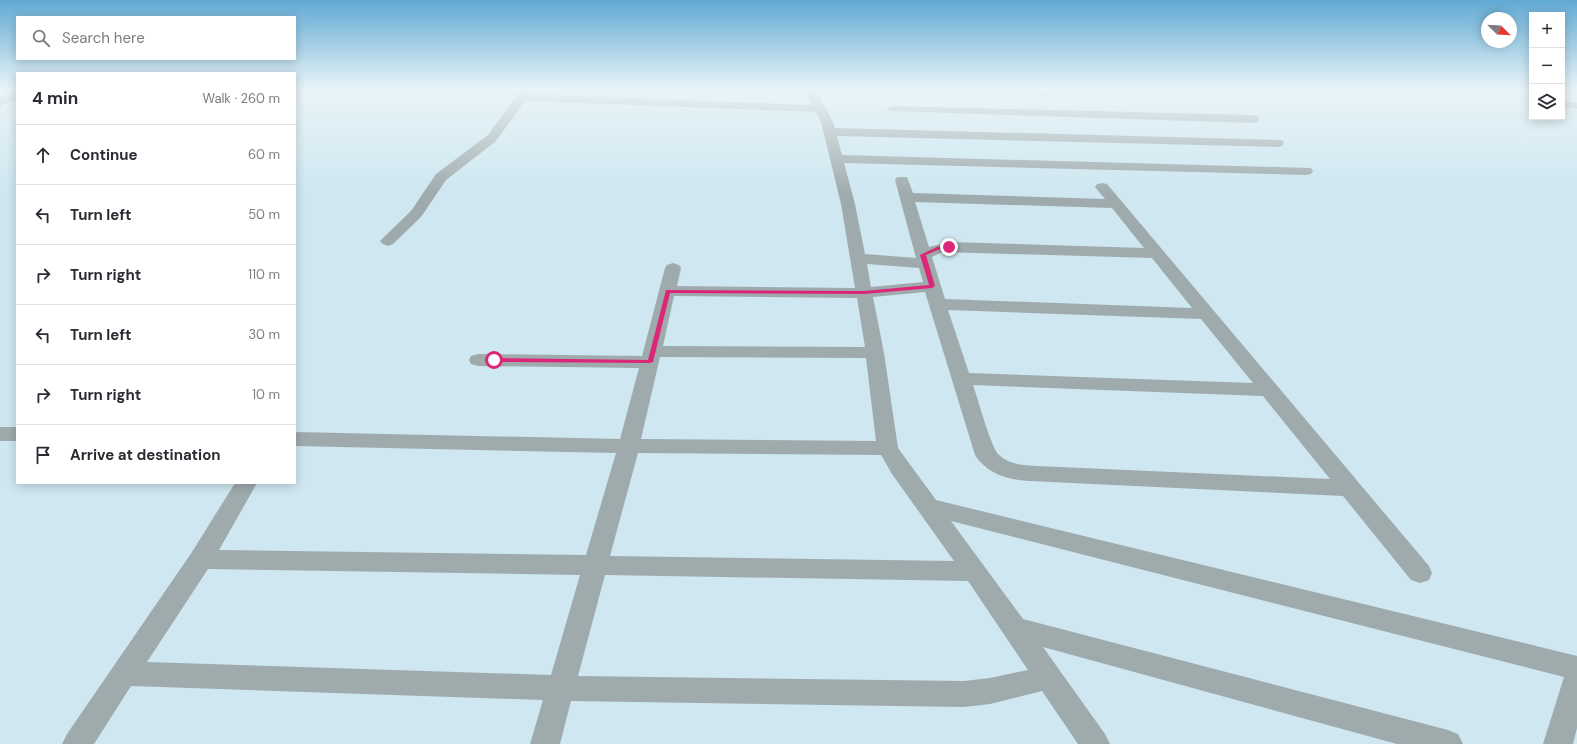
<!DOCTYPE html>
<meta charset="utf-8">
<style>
:root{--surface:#fff;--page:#f2f2f3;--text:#2b2b33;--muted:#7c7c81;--line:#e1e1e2}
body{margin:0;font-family:"DM Sans",sans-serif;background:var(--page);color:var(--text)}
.controls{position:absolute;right:12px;top:12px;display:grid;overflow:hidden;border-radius:0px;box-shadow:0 2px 10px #0003}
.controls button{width:36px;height:36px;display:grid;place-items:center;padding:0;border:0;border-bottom:1px solid var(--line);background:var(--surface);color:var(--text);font:20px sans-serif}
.compass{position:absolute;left:1481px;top:12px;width:36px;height:36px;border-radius:50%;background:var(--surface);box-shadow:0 2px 10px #0003;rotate:114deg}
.stop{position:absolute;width:12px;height:12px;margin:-9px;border:3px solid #db2777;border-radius:50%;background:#fff}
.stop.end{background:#db2777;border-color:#fff;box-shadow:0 1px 4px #0008}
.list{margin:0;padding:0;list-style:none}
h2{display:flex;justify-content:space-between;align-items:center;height:52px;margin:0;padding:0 16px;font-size:17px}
h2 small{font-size:13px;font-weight:400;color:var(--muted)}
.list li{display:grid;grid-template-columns:26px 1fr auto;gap:12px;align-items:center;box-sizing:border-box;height:60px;padding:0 16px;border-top:1px solid var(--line)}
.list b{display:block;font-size:15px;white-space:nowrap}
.list em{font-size:13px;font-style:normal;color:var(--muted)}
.icon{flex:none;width:22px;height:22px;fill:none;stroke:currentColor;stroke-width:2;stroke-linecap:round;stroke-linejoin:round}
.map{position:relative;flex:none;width:1577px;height:744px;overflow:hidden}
.search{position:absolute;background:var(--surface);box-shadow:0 2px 10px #0003;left:16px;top:16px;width:280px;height:44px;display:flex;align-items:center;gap:10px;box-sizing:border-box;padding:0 14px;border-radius:0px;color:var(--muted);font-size:15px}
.panel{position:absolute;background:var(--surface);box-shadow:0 2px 10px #0003;left:16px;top:72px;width:280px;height:412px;border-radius:0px}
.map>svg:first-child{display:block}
</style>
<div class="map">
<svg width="1577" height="744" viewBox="0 0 1577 744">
<rect width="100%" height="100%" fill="#cee7f0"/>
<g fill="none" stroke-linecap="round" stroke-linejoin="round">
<g fill="#9faaad" fill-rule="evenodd">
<path d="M521 90H533L530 94 812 105 804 90H816L833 122 835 128 1282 140 1284 143 1282 146 1278 147 837 136 842 155 1311 168 1313 171 1311 174 1306 175 844 163 855 204 865 254 916 258 895 180 897 177H907L913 193 1105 199 1095 187 1097 184 1102 183 1107 184 1429 566 1432 573 1429 580 1420 583 1411 580 1343 496 1030 481C1008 480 987 474 975 455L925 292 873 297 884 353 898 448 936 500 1577 656V728L1573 744H1543L1564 677 951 521 1023 619 1448 730 1458 734 1463 744H1397L1043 647 1105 734 1110 744H1078L1042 691 990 704 964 707 571 701 560 744H530L543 700 131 686 94 744H62L67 734 192 552 235 483H257L219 550 586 555 616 453 295 446V432L620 439 639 368 478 366 471 364 469 360 471 356 478 354 642 356 665 268 667 265 673 263 679 265 681 268 677 286 855 288 841 204 821 122 816 112 525 101 496 141 446 180 421 217 393 244 388 246 383 244 380 241 383 238 411 211 436 174 488 135 515 98 516 95ZM915 202 1112 208 1144 248 949 242 929 247ZM942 252 1152 258 1192 308 945 299 932 257ZM867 264 919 268 923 282 871 287ZM674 296 857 298 865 347 663 346ZM948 310 1201 319 1253 383 969 373ZM660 357 866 358 876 441 641 439ZM973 385 1263 396 1330 479 1037 466C1023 465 1010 465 999 455 991 448 978 399 973 385ZM638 453 881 455 892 474 954 561 610 556ZM208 569 580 575 551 675 147 662ZM605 575 968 581 1028 670 990 678 964 681 578 676Z"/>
<path d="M943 90H1056L1058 92 1052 95 949 93Z"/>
<path d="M1564 90H1577V94L1566 92Z"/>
<path d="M1566 101 1577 103V109L1562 106V102Z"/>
<path d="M893 106 1253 115 1257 116 1259 119 1257 122 1253 123 889 111 887 109 889 107Z"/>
<rect x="0" y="427" width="17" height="14"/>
</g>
<path fill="#9faaad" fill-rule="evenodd" d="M17 90V99L0 106V97Z"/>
</g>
<linearGradient id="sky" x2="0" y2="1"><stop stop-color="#61aad4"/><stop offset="0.46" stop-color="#e9f4f8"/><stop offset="1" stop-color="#e9f4f8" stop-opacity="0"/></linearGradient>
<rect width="1577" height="194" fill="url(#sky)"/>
<path fill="#db2777" d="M949 245 951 247V248L940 249 926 255 935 286 932 288 864 294 670 293 653 362 650 363 494 362 491 360 494 358 648 360 666 290 864 291 929 285 920 255 937 247Z"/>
</svg>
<div class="controls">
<button>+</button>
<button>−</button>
<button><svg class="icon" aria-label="layers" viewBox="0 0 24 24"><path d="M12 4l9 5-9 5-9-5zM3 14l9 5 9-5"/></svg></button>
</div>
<svg class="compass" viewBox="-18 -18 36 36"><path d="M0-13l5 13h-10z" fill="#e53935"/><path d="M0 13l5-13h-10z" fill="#7c7c81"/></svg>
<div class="stop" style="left:494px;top:360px"></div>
<div class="stop end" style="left:949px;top:247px"></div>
<div class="search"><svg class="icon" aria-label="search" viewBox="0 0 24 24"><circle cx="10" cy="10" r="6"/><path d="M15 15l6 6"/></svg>Search here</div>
<section class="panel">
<h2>4 min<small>Walk · 260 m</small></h2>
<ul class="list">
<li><svg class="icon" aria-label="ahead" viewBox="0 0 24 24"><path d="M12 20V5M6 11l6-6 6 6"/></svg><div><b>Continue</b></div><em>60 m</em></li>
<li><svg class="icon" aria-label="left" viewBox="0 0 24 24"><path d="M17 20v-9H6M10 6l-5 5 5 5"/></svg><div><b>Turn left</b></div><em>50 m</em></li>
<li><svg class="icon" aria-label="right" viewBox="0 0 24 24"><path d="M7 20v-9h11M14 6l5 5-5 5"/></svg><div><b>Turn right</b></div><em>110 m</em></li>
<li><svg class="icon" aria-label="left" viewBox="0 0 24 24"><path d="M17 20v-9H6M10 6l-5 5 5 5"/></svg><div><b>Turn left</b></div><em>30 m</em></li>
<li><svg class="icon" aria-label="right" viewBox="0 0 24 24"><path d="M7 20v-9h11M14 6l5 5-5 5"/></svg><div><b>Turn right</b></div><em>10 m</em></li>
<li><svg class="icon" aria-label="arrive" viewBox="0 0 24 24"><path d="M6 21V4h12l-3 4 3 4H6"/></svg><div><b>Arrive at destination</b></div></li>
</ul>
</section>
</div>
